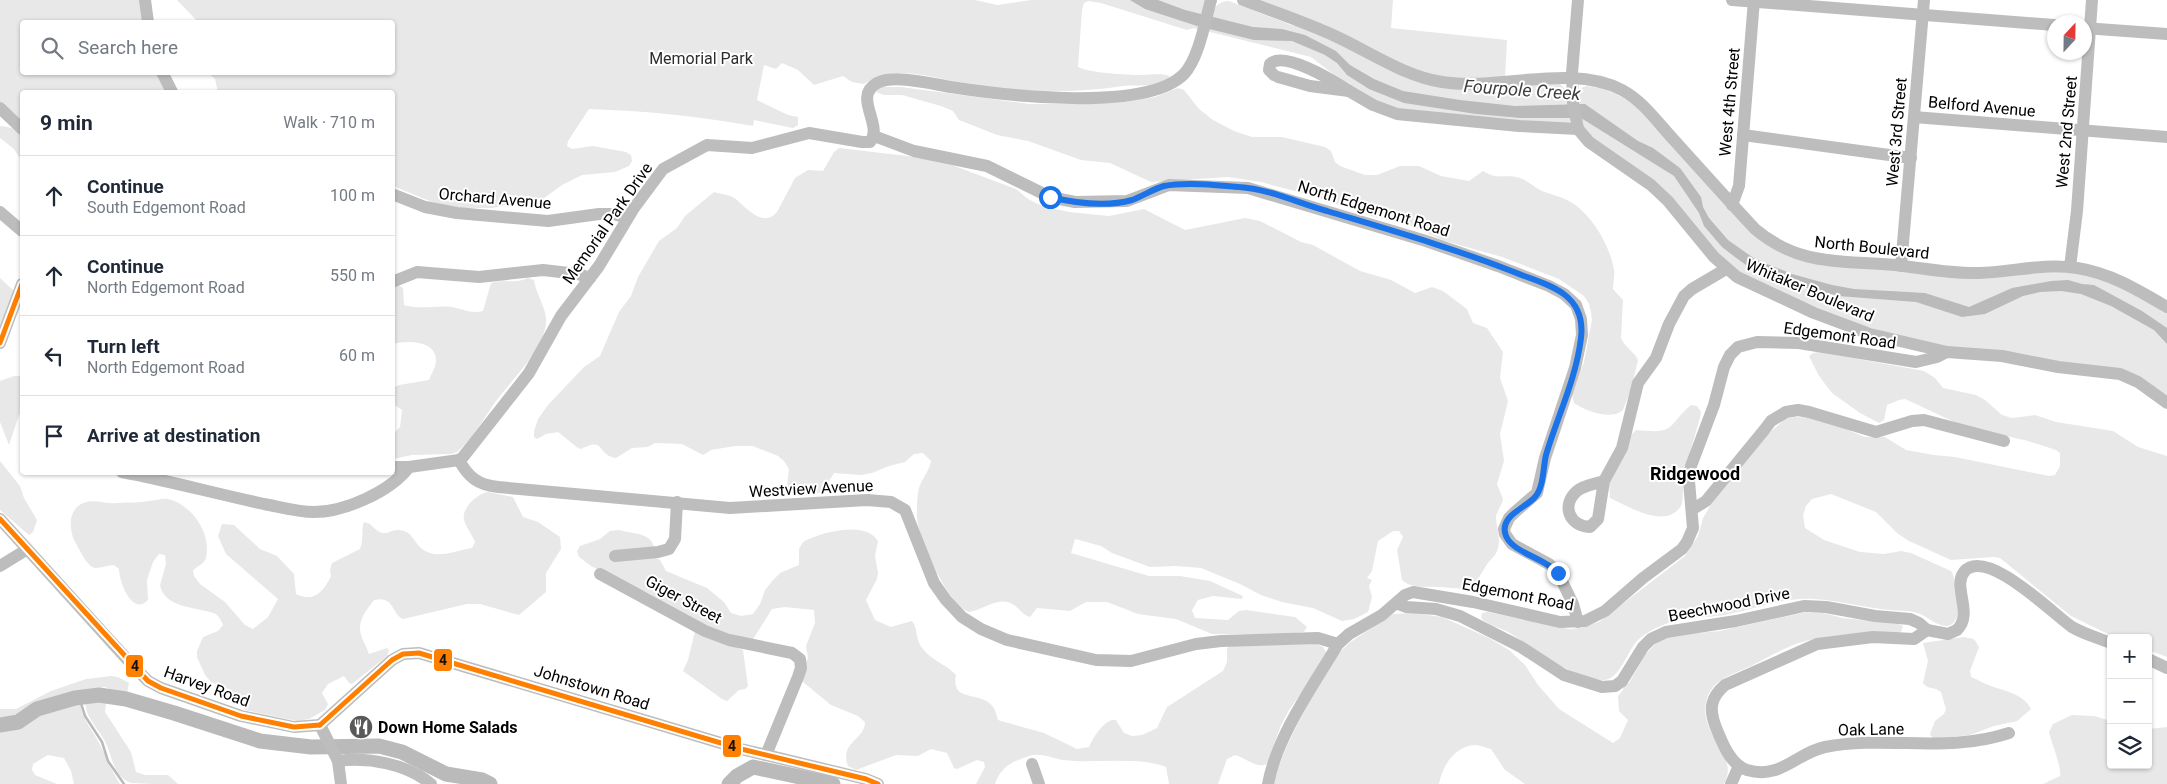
<!DOCTYPE html>
<meta charset="utf-8">
<style>
:root{--surface:#fff;--page:#f2f2f3;--text:#1f2937;--muted:#747a83;--line:#e0e1e3}
body{margin:0;font-family:Roboto,sans-serif;background:var(--page);color:var(--text)}
.controls{position:absolute;right:15px;bottom:15px;display:grid;overflow:hidden;border-radius:5px;box-shadow:0 1px 4px #0004}
.controls button{width:45px;height:45px;display:grid;place-items:center;padding:0;border:0;border-bottom:1px solid var(--line);background:var(--surface);color:var(--text);font:25px sans-serif}
.compass{position:absolute;left:2047px;top:15px;width:45px;height:45px;border-radius:50%;background:var(--surface);box-shadow:0 1px 4px #0004;rotate:22deg}
.stop{position:absolute;width:15px;height:15px;margin:-11px;border:4px solid #1a73e8;border-radius:50%;background:#fff}
.stop.end{background:#1a73e8;border-color:#fff;box-shadow:0 1px 5px #0008}
.list{margin:0;padding:0;list-style:none}
h2{display:flex;justify-content:space-between;align-items:center;height:65px;margin:0;padding:0 20px;font-size:21px}
h2 small{font-size:16px;font-weight:400;color:var(--muted)}
.list li{display:grid;grid-template-columns:32px 1fr auto;gap:15px;align-items:center;box-sizing:border-box;height:80px;padding:0 20px;border-top:1px solid var(--line)}
.list b{display:block;font-size:19px;white-space:nowrap}
.list p{margin:0;font-size:16px;white-space:nowrap;color:var(--muted)}
.list em{font-size:16px;font-style:normal;color:var(--muted)}
.icon{flex:none;width:28px;height:28px;fill:none;stroke:currentColor;stroke-width:2;stroke-linecap:round;stroke-linejoin:round}
.map{position:relative;flex:none;width:2167px;height:784px;overflow:hidden}
.search{position:absolute;background:var(--surface);box-shadow:0 1px 4px #0004;left:20px;top:20px;width:375px;height:55px;display:flex;align-items:center;gap:12px;box-sizing:border-box;padding:0 18px;border-radius:5px;color:var(--muted);font-size:19px}
.panel{position:absolute;background:var(--surface);box-shadow:0 1px 4px #0004;left:20px;top:90px;width:375px;height:385px;border-radius:5px}
.map>svg:first-child{display:block}
</style>
<div class="map">
<svg width="2167" height="784" viewBox="0 0 2167 784">
<rect width="100%" height="100%" fill="#fff"/>
<g fill="#e8e8e8">
<path d="M0 0H141L144 22H22V72L158 73 167 92H22V124L0 102Z"/>
<path d="M177 0H975L997 5 1031 0H1206L1199 30 1194 28 1187 30 1101 3 1088 1 1084 3 1082 10 1078 67C1089 73 1128 75 1142 75 1152 75 1161 73 1170 76 1158 89 1139 84 1123 86 1086 92 1046 92 1009 89 989 87 968 83 948 80 919 74 890 66 864 84L852 82 843 76 814 85 798 70 782 63 776 69 764 65 757 100 788 115 798 117V125L793 128 754 120 753 126C698 116 645 111 589 109L568 141 567 146 572 149 593 146 626 152 631 155 632 161 629 166 615 172 582 175 562 185 536 204H511L492 208H464L437 204 393 186 392 92H218L215 79 208 73 392 72V22H198Z"/>
<path d="M1258 0H1393L1391 28 1507 40 1505 78 1457 80 1420 73Z"/>
<path d="M1229 1 1291 25 1305 28 1412 79 1560 84 1568 92 1570 121 1569 123 1518 122 1395 110 1351 88 1311 57 1206 31C1210 19 1212 1 1229 1Z"/>
<path d="M1586 86C1605 88 1619 94 1634 105L1774 249 2022 274 2069 272 2103 279 2167 312V397L2149 383 1917 341 1850 322 1744 277 1588 134 1581 122 1578 93 1581 88Z"/>
<path d="M879 87H901L1029 104H1073L1126 102 1155 97 1178 88 1184 90 1199 109 1213 120 1234 131 1252 137H1282L1325 147 1331 151 1335 162 1340 166 1365 175H1377L1400 166H1419L1441 176 1469 181 1483 171C1499 181 1505 173 1520 178 1528 181 1533 186 1540 190 1549 194 1560 196 1569 201 1591 213 1610 245 1614 270 1615 276 1613 283 1613 289L1623 300 1621 338C1625 348 1635 352 1638 360L1631 389 1623 410C1611 421 1586 411 1574 403L1572 395 1584 362 1592 320 1591 312 1589 304 1584 296 1559 279 1502 257 1442 240 1399 220H1387L1371 216 1310 195 1261 182 1228 177 1151 182 1110 163 1081 160 1028 141 997 135 959 120 953 111 941 106 902 95H884L876 92Z"/>
<path d="M0 126C27 128 22 140 22 161L14 149 0 138Z"/>
<path d="M839 148 916 157 949 164 1016 189 1028 199 1042 206 1069 212 1109 216 1144 209 1185 230 1245 218 1260 221 1301 242 1313 245 1360 271 1391 280 1415 293 1432 287 1443 291 1467 309 1473 323 1487 328 1503 352 1500 378 1508 401 1500 434 1504 461 1497 484 1503 499C1502 505 1497 511 1496 517 1496 527 1501 538 1498 548 1496 557 1490 559 1486 566 1469 594 1469 589 1439 587 1426 586 1411 589 1402 580L1397 550 1403 537 1399 531H1393L1378 541 1372 571 1367 578 1372 580 1369 586 1372 597 1368 612 1354 619 1342 621 1313 608 1282 602 1261 595 1240 584 1201 568 1176 566 1150 567 1112 553 1101 546 1075 539 1071 553 1149 576H1180L1210 581 1243 596 1242 599 1213 596 1198 600 1192 610 1195 618 1228 620 1239 611 1246 610 1295 617 1307 627 1304 632 1282 634H1212L1176 619 1138 614 1107 602H1086L1070 611 1037 608 1030 617C1023 615 1020 609 1014 605 998 595 984 610 969 612 948 604 922 545 918 524 916 515 917 502 918 493 919 481 929 473 931 461L923 453 914 454 905 462 889 466 872 473 861 475 834 473 824 489 819 493 793 494 790 493 787 486 789 469 784 461 778 456 753 446H735L711 450 703 455 682 444 655 443 648 447 632 448 616 458C596 455 606 436 581 449L578 448 558 432 546 434 537 439 534 437V431L538 419 548 405 584 367 600 356 619 312 631 296 638 277 659 241 677 228 685 216 714 192C721 194 732 195 737 200 747 209 764 228 777 212L795 178 808 170 823 171 834 152Z"/>
<path d="M0 278 16 293 0 334Z"/>
<path d="M528 278 534 280C536 295 548 310 546 324 542 352 512 379 496 401 484 418 473 438 457 452L451 454 412 455 393 459V434L400 427 402 410 393 404V388L399 385 429 380C431 374 436 367 436 360 436 340 406 340 393 344L392 286 398 285 403 288 404 305C418 310 436 305 452 307 463 309 471 314 483 311L491 283C503 279 516 284 528 278Z"/>
<path d="M1820 352 1924 371 1935 378 1943 388 1976 395 1985 400 2002 415 2012 418 2035 415 2056 422 2113 431 2138 447 2167 456V657L2148 650V638H2116L2071 616 2000 558 1994 557 1951 560 1909 541 1897 533 1876 512 1831 494 1812 499 1806 506 1803 515 1805 528 1824 540 1860 552 1884 554 1901 551 1911 553 1951 571C1956 577 1953 590 1956 598 1958 604 1959 615 1955 621 1946 634 1930 618 1920 614 1916 612 1912 612 1908 611 1876 611 1845 601 1814 599 1783 597 1754 610 1724 615 1705 618 1686 617 1668 623 1658 627 1646 632 1638 640 1627 651 1620 681 1602 680 1574 680 1531 646 1508 632 1499 627 1489 626 1481 618L1482 613 1488 612 1569 629 1580 628 1599 622 1685 556 1698 536 1703 518 1712 503 1767 435 1785 419 1795 417 1812 418 1831 423 1865 437H1885L1906 450 1934 455 1955 457 2049 476 2055 475 2060 466V453L2056 450 2028 441 1963 426 1905 399 1899 400 1887 405 1884 420 1879 423 1860 413 1832 393 1819 376 1809 356 1813 353Z"/>
<path d="M14 376H22V412L19 415 9 445 0 422V381Z"/>
<path d="M1691 405 1697 406 1701 412 1700 418 1685 469 1682 504C1668 531 1630 507 1610 498L1609 480 1632 434 1636 430C1677 434 1665 428 1691 405Z"/>
<path d="M0 461 20 486 24 498 37 520 33 532 29 535 0 510Z"/>
<path d="M488 492 513 497 523 517 538 522 560 537 561 549 546 573V592L519 615 480 604H467L403 619C391 613 394 595 374 600 365 612 356 622 362 638 364 643 367 648 369 654L387 648 389 650 387 656 352 684 349 683 344 676 328 684 322 693 328 704 325 710 309 719 297 721 245 710 229 689 211 682 205 675 197 657V651L203 637 218 631 223 625C221 620 218 614 213 613 196 607 164 608 160 585L166 564 165 555 159 554 153 562 147 580 148 600C132 617 119 581 119 569L114 565C108 565 102 568 96 568 88 568 80 551 77 545 70 535 67 515 78 506 91 496 104 505 118 503 129 502 139 503 149 501 155 501 162 498 168 499 191 504 212 533 206 558 204 565 197 565 193 571L194 576 200 584 225 602 245 625 253 629 268 617 278 599 226 554 218 536 222 524 234 525 260 549 277 556 294 574 296 594C314 603 324 591 331 576L330 570 332 563 360 549C364 540 361 528 364 522L370 524C388 543 387 526 404 531 410 532 414 540 418 545 433 562 453 551 472 548L475 542C472 535 466 527 464 520 461 508 478 493 488 492Z"/>
<path d="M619 530C638 535 657 532 654 557L660 560 666 571 707 588 724 602 731 613 741 616 753 614 760 604 765 590 773 580 780 573 799 565V549L803 542C820 532 866 520 878 541L875 556 878 573 877 579 866 600 875 620 891 627 912 621C919 630 914 639 924 650 931 660 946 664 956 675 951 700 974 693 988 702 995 707 996 713 998 720L1001 721 1044 733 1077 749 1089 747C1093 738 1105 718 1116 720L1124 733 1132 736 1142 735 1157 728 1167 707 1223 671 1227 662V649L1229 646 1317 644 1323 647 1326 652 1302 692 1289 710 1281 725 1267 764C1256 769 1246 758 1235 755L1227 759 1218 784H1169L1166 767C1139 756 1093 764 1063 760 1051 758 1040 752 1029 756 1012 762 1001 766 995 784H976L985 767 984 762 977 760 957 769 954 768 947 753 931 749 918 756 896 755 856 770 848 766C839 742 865 740 865 722L858 716 831 705 803 682 802 673 808 658 806 646 815 623 814 610 785 607 772 609 752 641 701 625 650 594 591 566 579 557 577 551 580 546 600 539 610 531Z"/>
<path d="M1412 613 1442 617 1489 638 1509 650 1525 665 1538 685 1559 709 1613 743 1620 738 1628 720 1619 711 1618 696 1623 690 1624 686 1629 683 1645 655 1658 641 1675 635 1720 631 1802 613H1823L1843 618 1898 624 1903 626 1901 632 1898 634C1870 634 1842 633 1814 639 1792 643 1772 655 1751 666 1740 671 1727 675 1717 683 1706 692 1703 708 1707 722 1713 743 1737 761 1724 784H1525L1505 770 1491 749C1486 748 1480 745 1475 745 1455 746 1442 766 1439 784H1273C1287 736 1314 694 1340 652L1349 643 1393 614Z"/>
<path d="M695 631 743 650 748 686 745 689 739 690 727 701 722 699 683 671 688 660Z"/>
<path d="M1964 637 1974 639 1979 647 1970 671 1971 677C1979 680 1986 685 1994 687 2008 692 2023 694 2031 709L2017 721 1994 726 1970 735 1933 739 1930 734 1935 721 1944 714 1946 709 1941 692 1936 689 1927 687 1923 683 1928 661 1923 643Z"/>
<path d="M111 676 118 677 129 683 127 693H119L105 687 86 689 39 702 29 710 0 720V709H16L51 691 86 679Z"/>
<path d="M98 697 106 702 105 712 131 752 136 772 145 775H168L178 784C164 784 144 784 131 783 113 777 112 755 105 741 98 729 83 714 86 700Z"/>
<path d="M71 701 80 703C82 721 95 732 102 749 108 762 112 771 120 784H74L71 771 64 758 48 755 33 764 32 770 35 775 57 784H0V728L16 726 57 703Z"/>
<path d="M2072 715 2094 716 2111 721V765H2148V729L2167 727V784H2043L2060 776C2062 768 2051 741 2049 732L2053 724Z"/>
</g>
<path fill="#bababa" d="M1130 0H1158L1185 10 1253 27 1282 29 1305 35 1336 51 1350 65 1374 79 1403 91 1460 100 1515 106 1585 104 1638 141 1653 148 1680 168 1701 197 1703 207 1709 218 1728 240 1755 259 1792 274 1832 285 1854 289 1925 293 1969 307 2012 288 2051 281 2068 280 2082 284 2094 285 2142 311 2167 328V344L2154 330 2111 306 2081 294 2061 291 2040 292 2023 296 1985 314 1962 317 1916 302 1838 296 1795 285 1750 268 1735 257 1722 247 1704 226 1699 213 1674 176 1581 118H1520L1476 114 1404 103 1369 89 1347 75 1337 63 1325 55 1292 41 1254 40 1197 26 1145 9Z"/>
<g fill="none" stroke-linecap="round" stroke-linejoin="round">
<path stroke="#bababa" stroke-width="2.5" d="M79 697 85 716 102 742 108 761 124 784"/>
<g stroke="#bababa" stroke-width="15">
<path d="M0 725 18 722 37 709 75 698 99 695 126 699 174 713 260 741 311 747 379 746 402 752 446 774 482 780 490 784"/>
<path d="M729 784 737 776 753 767 833 784"/>
</g>
<g stroke="#bdbdbd" stroke-width="12">
<path d="M145 0 148 22"/>
<path d="M1243 0C1274 12 1305 22 1335 36 1370 52 1404 76 1442 82 1499 91 1570 63 1622 90 1643 101 1658 123 1674 140 1701 170 1728 200 1755 229 1800 267 1842 260 1895 265 1923 268 1951 274 1979 273 2011 272 2044 263 2077 268 2110 273 2138 290 2167 307"/>
<path d="M1578 0 1572 73 1573 103 1578 129 1589 142 1651 185 1668 201 1714 257 1737 277 1814 313 1870 334 1947 352 2002 356 2058 367 2120 374 2138 382 2167 403"/>
<path d="M1732 0 2054 25"/>
<path d="M2084 28 2167 34"/>
<path d="M162 72 172 92"/>
<path d="M1274 75 1269 70 1270 64C1284 50 1335 82 1349 91L1310 86 1278 77"/>
<path d="M1349 91 1373 105 1397 114 1519 126 1578 129"/>
<path d="M0 108 22 129"/>
<path d="M1914 117 2167 137"/>
<path d="M1743 135 1911 158"/>
<path d="M874 136 914 151 987 166 1050 197 1075 202 1127 201 1169 185 1248 188 1426 241 1498 266 1549 286 1564 294 1576 305 1581 319 1582 335 1575 368 1545 458 1537 493 1515 512 1509 518 1504 529 1505 534 1512 544 1549 564 1558 573 1573 604 1578 622"/>
<path d="M392 194 425 207 457 213 548 221 599 214H614L627 218"/>
<path d="M1732 205 1739 186 1754 0"/>
<path d="M0 212 22 231"/>
<path d="M1901 266 1924 0"/>
<path d="M2070 267 2077 211 2092 0"/>
<path d="M392 282 417 272 479 277 543 270 578 274 590 278"/>
<path d="M0 343 22 284"/>
<path d="M459 460C468 477 478 485 498 487L730 508 867 500 891 502 905 510 934 583 946 600 962 617 981 629 1007 640 1096 660 1131 661 1196 644 1221 641 1318 638 1338 644"/>
<path d="M392 467H409L459 460 463 457 529 373 561 316 599 266 634 208 663 169 707 145 752 148 809 133 862 142H870C884 125 852 97 877 83 895 74 932 84 951 87 1002 95 1146 113 1184 74 1199 58 1205 21 1211 0"/>
<path d="M122 472C170 481 217 494 264 504 280 507 297 512 314 512 344 512 390 492 409 467"/>
<path d="M1604 481C1595 484 1584 485 1577 491 1561 505 1569 526 1590 527L1598 519 1604 481 1622 448 1638 383 1656 358 1669 324 1684 296 1692 289 1726 269"/>
<path d="M1693 509 1706 501 1765 429 1771 421 1786 412 1798 410 1809 412 1876 432 1912 421 1924 420 2004 441"/>
<path d="M0 519 134 667 148 681 161 688 241 716 294 727 320 725"/>
<path d="M615 556 658 552 669 549 675 539 677 502"/>
<path d="M0 566 26 550"/>
<path d="M600 574 705 631 729 640 792 653 800 659 801 668 798 677 766 755"/>
<path d="M1398 604 1406 607 1436 609 1460 616 1521 647 1564 675 1602 687 1615 686 1622 681 1643 647 1651 639 1666 632 1736 621 1804 606 1826 607 1875 616 1910 619 1919 623 1927 630"/>
<path d="M2148 659 2167 668"/>
<path d="M320 725 392 660 403 654 419 653 741 749 866 779 878 784"/>
<path d="M320 725 338 761 341 784"/>
<path d="M2009 733C1945 754 1888 735 1825 747 1796 753 1781 780 1747 770 1730 765 1721 740 1715 725 1709 708 1711 697 1725 685L1817 644 1873 637 1914 639 1927 630 1948 634 1957 630C1974 613 1952 587 1964 572 1986 546 2053 614 2072 627 2084 634 2098 638 2111 643"/>
<path d="M338 761C369 757 407 764 431 784"/>
<path d="M1032 764 1039 784"/>
<path d="M1268 784C1277 736 1313 686 1338 644L1349 634 1382 615 1405 595 1413 592 1473 602 1560 622 1585 621 1605 611 1643 578 1682 549 1687 542 1693 528 1689 481 1691 466 1714 405 1724 367 1730 355 1738 347 1757 342 1799 343 1916 362 1937 357 1947 352"/>
<path d="M1731 784 1739 766"/>
</g>
<g stroke="#fff" stroke-width="9">
<g id="bus-1">
<path d="M0 343 22 284"/>
<path d="M0 519 148 681 161 688 241 716 294 727 320 725"/>
<path d="M320 725 392 660 403 654 419 653 741 749 866 779 878 784"/>
</g>
</g>
<use href="#bus-1" stroke="#ff8000" stroke-width="5"/>
</g>
<g fill="none" stroke-linecap="round" stroke-linejoin="round">
<path stroke="#1a73e8" stroke-width="6" d="M1050 197C1075 203 1107 207 1132 200 1143 196 1153 189 1164 186 1185 182 1217 185 1239 187 1269 189 1298 203 1327 211 1390 230 1453 248 1514 272 1531 279 1551 284 1565 295 1579 306 1583 321 1581 338 1576 379 1558 415 1546 455 1543 467 1544 487 1535 497 1526 508 1498 516 1506 536 1513 553 1545 558 1558 573"/>
</g>
<defs>
<g id="restaurant-disc" transform="scale(1.25)"><circle r="9.5" fill="#595959" stroke="#fff"/><path d="M-5-6h1v4h1v-4h1v4h1v-4h1v5L-1.5 .5V6h-2V.5L-5-1ZM5-6V6H3V1.5H1.5Q1.5-4 5-6Z" fill="#fff"/></g>
</defs>
<g fill-rule="evenodd">
<use href="#restaurant-disc" x="361" y="727"/>
</g>
<g text-anchor="middle" stroke-width="4" stroke-linejoin="round" paint-order="stroke">
<g font-size="16" fill="#2d2d2d" stroke="#fff">
<text x="701" y="64">Memorial Park</text>
</g>
<g font-size="16" fill="#000" stroke="#fff">
<text transform="translate(1729 102) rotate(-85)" y="6">West 4th Street</text>
<text transform="translate(1982 106) rotate(5)" y="6">Belford Avenue</text>
<text transform="translate(1896 132) rotate(-85)" y="6">West 3rd Street</text>
<text transform="translate(2066 132) rotate(-85)" y="6">West 2nd Street</text>
<text transform="translate(495 198) rotate(5)" y="6">Orchard Avenue</text>
<text transform="translate(1374 208) rotate(17)" y="6">North Edgemont Road</text>
<text transform="translate(607 223) rotate(-55)" y="6">Memorial Park Drive</text>
<text transform="translate(1872 247) rotate(6)" y="6">North Boulevard</text>
<text transform="translate(1810 290) rotate(23)" y="6">Whitaker Boulevard</text>
<text transform="translate(1840 335) rotate(8)" y="6">Edgemont Road</text>
<text transform="translate(811 488) rotate(-3)" y="6">Westview Avenue</text>
<text transform="translate(1518 594) rotate(11)" y="6">Edgemont Road</text>
<text transform="translate(684 599) rotate(28)" y="6">Giger Street</text>
<text transform="translate(1729 604) rotate(-11)" y="6">Beechwood Drive</text>
<text transform="translate(207 686) rotate(20)" y="6">Harvey Road</text>
<text transform="translate(592 687) rotate(17)" y="6">Johnstown Road</text>
<text transform="translate(1871 729) rotate(-1)" y="6">Oak Lane</text>
</g>
<g font-size="16" font-weight="bold" fill="#000" stroke="#fff" text-anchor="start">
<text x="378" y="733">Down Home Salads</text>
</g>
<g font-size="18" font-style="italic" fill="#3e3e3e" stroke="#fff">
<text transform="translate(1522 90) rotate(4)" y="6">Fourpole Creek</text>
</g>
<g font-size="18" font-weight="bold" fill="#000" stroke="#fff">
<text x="1695" y="480">Ridgewood</text>
</g>
</g>
<g stroke="#fff" stroke-width="2">
<rect x="433" y="648" width="20" height="24" rx="5" fill="#ff8000"/>
<rect x="125" y="654" width="19" height="24" rx="5" fill="#ff8000"/>
<rect x="722" y="734" width="20" height="24" rx="5" fill="#ff8000"/>
</g>
<g font-size="14" text-anchor="middle" font-weight="bold" fill="#111">
<text x="443" y="665">4</text>
<text x="135" y="671">4</text>
<text x="732" y="751">4</text>
</g>
</svg>
<div class="controls">
<button>+</button>
<button>−</button>
<button><svg class="icon" aria-label="layers" viewBox="0 0 24 24"><path d="M12 4l9 5-9 5-9-5zM3 14l9 5 9-5"/></svg></button>
</div>
<svg class="compass" viewBox="-18 -18 36 36"><path d="M0-13l5 13h-10z" fill="#e53935"/><path d="M0 13l5-13h-10z" fill="#747a83"/></svg>
<div class="stop" style="left:1050px;top:197px"></div>
<div class="stop end" style="left:1558px;top:573px"></div>
<div class="search"><svg class="icon" aria-label="search" viewBox="0 0 24 24"><circle cx="10" cy="10" r="6"/><path d="M15 15l6 6"/></svg>Search here</div>
<section class="panel">
<h2>9 min<small>Walk · 710 m</small></h2>
<ul class="list">
<li><svg class="icon" aria-label="ahead" viewBox="0 0 24 24"><path d="M12 20V5M6 11l6-6 6 6"/></svg><div><b>Continue</b><p>South Edgemont Road</p></div><em>100 m</em></li>
<li><svg class="icon" aria-label="ahead" viewBox="0 0 24 24"><path d="M12 20V5M6 11l6-6 6 6"/></svg><div><b>Continue</b><p>North Edgemont Road</p></div><em>550 m</em></li>
<li><svg class="icon" aria-label="left" viewBox="0 0 24 24"><path d="M17 20v-9H6M10 6l-5 5 5 5"/></svg><div><b>Turn left</b><p>North Edgemont Road</p></div><em>60 m</em></li>
<li><svg class="icon" aria-label="arrive" viewBox="0 0 24 24"><path d="M6 21V4h12l-3 4 3 4H6"/></svg><div><b>Arrive at destination</b></div></li>
</ul>
</section>
</div>
